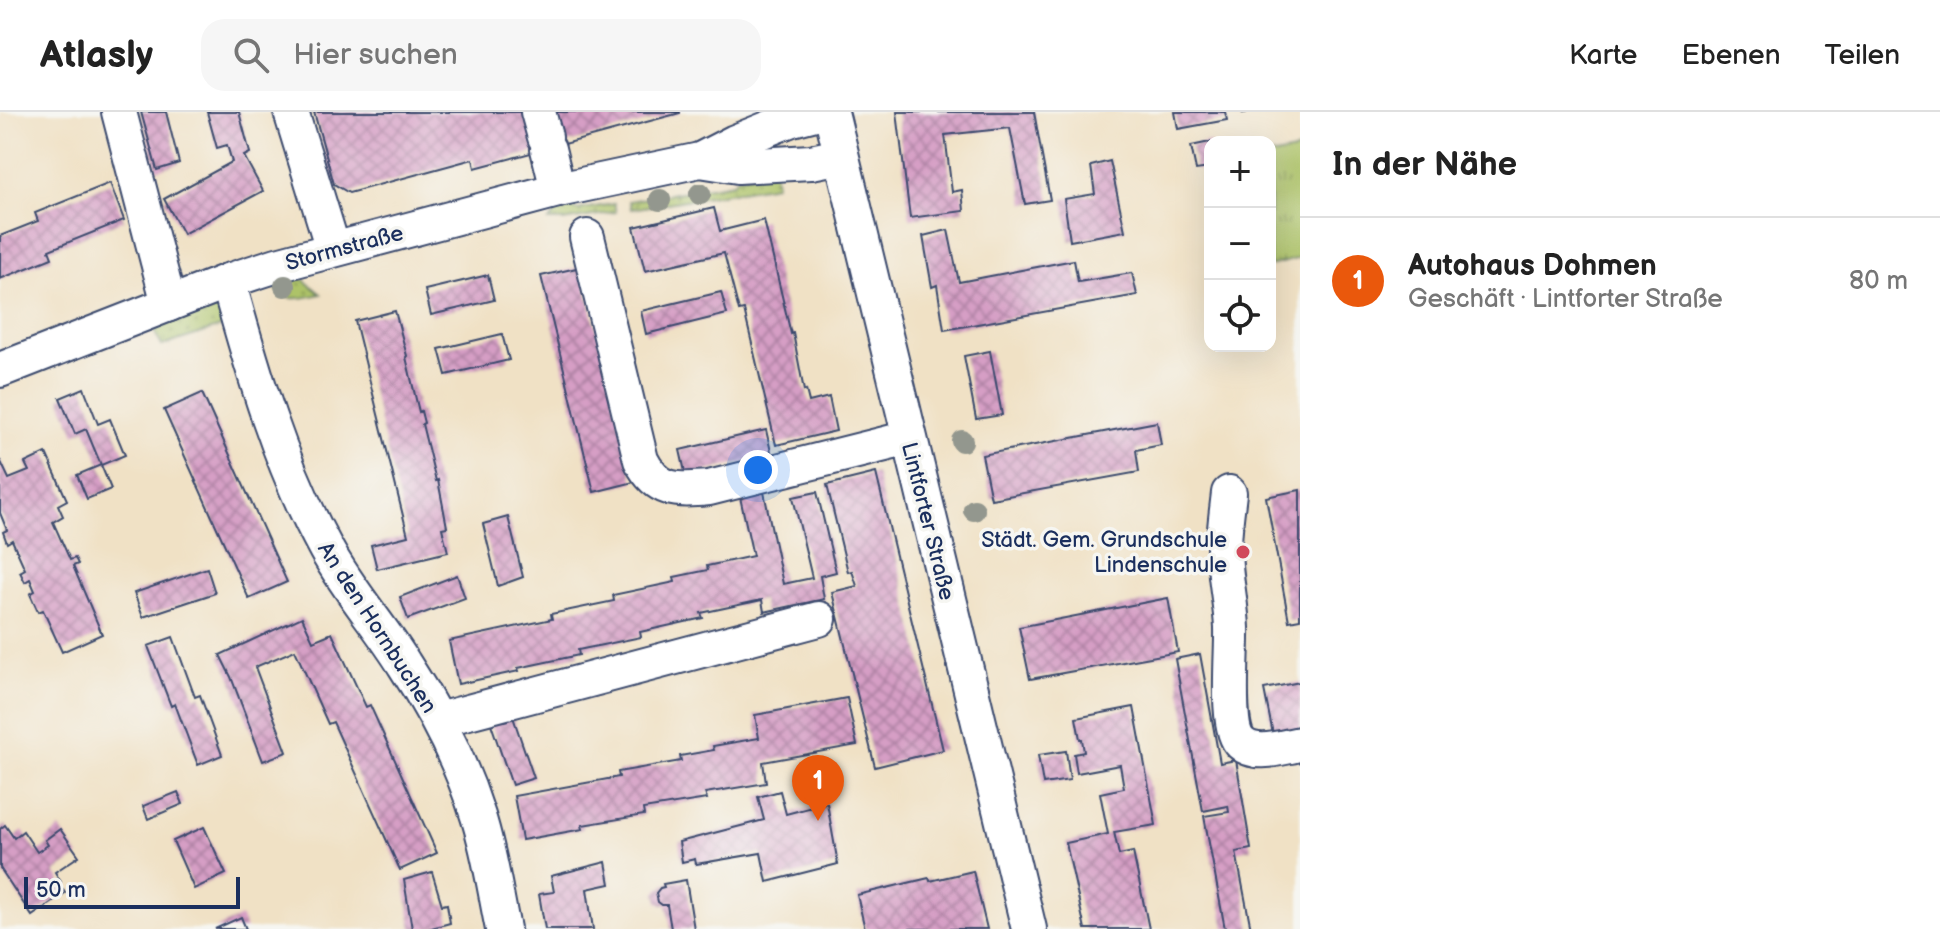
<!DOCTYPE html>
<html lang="de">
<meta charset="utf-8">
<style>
:root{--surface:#fff;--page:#f6f6f6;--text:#222;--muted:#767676;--line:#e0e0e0;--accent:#ea580c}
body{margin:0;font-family:"Balsamiq Sans",sans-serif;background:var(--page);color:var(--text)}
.controls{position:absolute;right:24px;top:24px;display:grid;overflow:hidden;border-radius:16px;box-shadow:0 8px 32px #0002}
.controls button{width:72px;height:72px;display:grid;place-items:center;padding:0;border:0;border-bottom:2px solid var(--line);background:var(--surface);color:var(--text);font:40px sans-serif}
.scale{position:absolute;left:24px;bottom:20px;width:216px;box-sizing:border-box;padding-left:8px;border:4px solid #1b2f5e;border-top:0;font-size:22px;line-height:28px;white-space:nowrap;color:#1b2f5e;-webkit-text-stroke:6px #f6f6f2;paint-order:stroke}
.you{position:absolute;left:758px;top:358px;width:28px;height:28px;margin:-20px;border:6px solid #fff;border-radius:50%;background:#1a73e8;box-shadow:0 0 0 12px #1a73e833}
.badge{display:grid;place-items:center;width:52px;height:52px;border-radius:50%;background:var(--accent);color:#fff;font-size:26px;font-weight:700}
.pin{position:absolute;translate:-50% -66px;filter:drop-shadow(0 2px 4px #0008)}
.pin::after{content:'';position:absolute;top:42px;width:28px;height:24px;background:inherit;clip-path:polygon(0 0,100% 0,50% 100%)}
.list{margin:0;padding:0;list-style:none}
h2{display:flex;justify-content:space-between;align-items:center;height:104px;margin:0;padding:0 32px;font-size:34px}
h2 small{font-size:26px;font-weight:400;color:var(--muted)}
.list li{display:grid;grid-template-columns:52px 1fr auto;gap:24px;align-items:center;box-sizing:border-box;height:128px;padding:0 32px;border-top:2px solid var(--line)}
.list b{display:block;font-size:30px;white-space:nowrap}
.list p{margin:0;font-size:26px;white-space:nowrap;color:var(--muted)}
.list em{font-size:26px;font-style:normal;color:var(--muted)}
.icon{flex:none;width:44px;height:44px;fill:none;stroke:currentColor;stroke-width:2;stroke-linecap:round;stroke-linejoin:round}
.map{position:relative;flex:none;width:1300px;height:817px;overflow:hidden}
header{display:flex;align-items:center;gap:48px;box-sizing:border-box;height:112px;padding:0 40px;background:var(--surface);border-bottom:2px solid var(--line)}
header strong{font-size:38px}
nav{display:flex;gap:44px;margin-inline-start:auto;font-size:28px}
.search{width:560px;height:72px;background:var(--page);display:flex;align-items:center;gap:20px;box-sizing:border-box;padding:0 28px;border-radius:24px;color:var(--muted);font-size:30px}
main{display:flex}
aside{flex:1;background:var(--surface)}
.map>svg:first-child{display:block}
</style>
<header>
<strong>Atlasly</strong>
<div class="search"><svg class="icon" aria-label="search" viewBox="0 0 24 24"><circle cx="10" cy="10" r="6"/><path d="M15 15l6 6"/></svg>Hier suchen</div>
<nav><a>Karte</a><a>Ebenen</a><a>Teilen</a></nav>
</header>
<main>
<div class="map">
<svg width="1300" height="817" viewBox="0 0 1300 817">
<defs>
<pattern id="grass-dots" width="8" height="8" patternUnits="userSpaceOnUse" patternTransform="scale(2)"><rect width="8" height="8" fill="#adc367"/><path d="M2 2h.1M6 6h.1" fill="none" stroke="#8c9f58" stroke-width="1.8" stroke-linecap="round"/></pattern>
<pattern id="park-tufts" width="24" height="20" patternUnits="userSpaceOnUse" patternTransform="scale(2)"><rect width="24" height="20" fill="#adc367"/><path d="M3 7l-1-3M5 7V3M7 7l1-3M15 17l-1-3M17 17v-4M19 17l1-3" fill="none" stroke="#8c9f58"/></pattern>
<pattern id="building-cross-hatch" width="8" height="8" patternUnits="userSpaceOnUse" patternTransform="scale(2)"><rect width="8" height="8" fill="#d69ec5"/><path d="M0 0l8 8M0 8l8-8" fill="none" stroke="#ad81a3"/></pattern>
</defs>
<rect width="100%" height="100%" fill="#f6f6f2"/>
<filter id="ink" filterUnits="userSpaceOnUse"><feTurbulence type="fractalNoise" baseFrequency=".0125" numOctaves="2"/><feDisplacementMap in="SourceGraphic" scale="16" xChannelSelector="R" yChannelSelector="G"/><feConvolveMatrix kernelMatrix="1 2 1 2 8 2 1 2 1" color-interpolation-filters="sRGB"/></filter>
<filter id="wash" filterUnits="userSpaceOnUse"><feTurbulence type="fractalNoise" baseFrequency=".006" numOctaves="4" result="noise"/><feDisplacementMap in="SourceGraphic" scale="32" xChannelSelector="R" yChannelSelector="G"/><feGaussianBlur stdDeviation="1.8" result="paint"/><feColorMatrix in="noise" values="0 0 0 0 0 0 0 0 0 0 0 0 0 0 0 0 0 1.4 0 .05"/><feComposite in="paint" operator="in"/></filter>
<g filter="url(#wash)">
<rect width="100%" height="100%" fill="#f0e1c5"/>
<g fill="url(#grass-dots)" stroke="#647962" stroke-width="2">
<path d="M774 59 776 73 631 97 629 89 733 71 737 65Z"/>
<path d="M614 92 616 100 564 109H549L562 93H566L577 98Z"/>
<path d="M299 164 321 182C298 187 287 192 271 171Z"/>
<path d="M206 194 219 199 227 213 162 234 152 215Z"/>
</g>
<path fill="url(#park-tufts)" stroke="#647962" stroke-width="2" d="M1300 38V146L1270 154V44Z"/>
<g id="blocks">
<g fill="url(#building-cross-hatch)">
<path d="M141 0H166L179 51 157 58Z"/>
<path d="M207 0H239L250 41 244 44 263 79 183 122 164 87 232 50 227 33 217 36Z"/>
<path d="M314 0H680V1L475 56 473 47 349 81 334 72Z"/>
<path d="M897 0H1034L1050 88 1025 92 1010 16 945 23 952 80 962 78 964 99 910 106Z"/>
<path d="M1175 0H1225L1227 8 1178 17Z"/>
<path d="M1210 30V56L1196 58 1191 34Z"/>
<path d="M1110 49 1125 119 1070 129 1064 87 1095 82 1091 54Z"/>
<path d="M110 71 124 108 49 138 52 146 0 167V124L38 109 35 101Z"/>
<path d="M714 96 720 119 764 108 791 222 793 221 804 279 806 278 809 290 829 285 836 319 776 333 744 198 739 199 724 141 645 159 634 115Z"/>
<path d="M948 118 959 170 1074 148 1078 170 1132 161 1137 183 944 218 937 173 932 175 923 124Z"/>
<path d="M581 155 634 370 594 380 541 164Z"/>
<path d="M488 163 494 188 431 203 425 178Z"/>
<path d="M721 180 727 202 646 222 641 199Z"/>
<path d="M395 199 407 244 406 245 419 300 421 299 424 311 422 312 436 369 438 368 447 415 442 416 448 440 377 457 371 433 408 424 355 209Z"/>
<path d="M502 222 509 248 446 263 439 237Z"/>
<path d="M990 239 1002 303 976 307 964 244Z"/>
<path d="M84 276 98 312 110 307 125 343 101 353 111 377 87 387 77 363 101 353 86 317 75 322 60 286Z"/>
<path d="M202 281 287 470 249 487 164 298Z"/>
<path d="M1157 310 1161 333 1136 338 1139 360 991 387 982 343Z"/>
<path d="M766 318 772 344 686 364 680 338Z"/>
<path d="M46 341 67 388 58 393 63 404 53 410 70 448 75 446 78 452 73 454 102 522 62 540 43 498 38 500 30 482 35 479 30 467 25 470 20 460 25 457 12 428 7 431 3 420 7 418 0 401V348L9 367 29 359 25 351Z"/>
<path d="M876 361 943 638 875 655 832 480 857 474 852 459 848 460 827 373Z"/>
<path d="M1300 378V507L1289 509 1266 385Z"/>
<path d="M764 380 783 472 812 466 793 385 817 380 836 460 820 464 824 487 764 500 762 488 701 501 703 506 640 520 641 525 578 538 579 543 518 556 519 559 458 572 449 529 552 507 551 502 614 489 613 483 675 470 674 465 708 458 707 454 753 444 740 385Z"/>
<path d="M508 405 523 465 498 474 483 412Z"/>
<path d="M207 456 215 481 143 505 134 481Z"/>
<path d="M457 463 465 486 408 507 400 485Z"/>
<path d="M1168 486 1178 540 1030 567 1019 515Z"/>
<path d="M302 505 313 529 332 521 366 595 370 593 437 741 400 758 333 610 328 612 295 538 255 555 287 640 263 649 231 565 220 543Z"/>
<path d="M173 525 195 585 200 583 222 643 198 653 175 592 171 594 148 534Z"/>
<path d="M1200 542 1220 651 1236 648 1251 737 1236 740 1251 817H1225L1204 704 1229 700 1228 694 1203 699 1175 547Z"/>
<path d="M1300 570V617L1273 622 1264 577Z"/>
<path d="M847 586 857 633 763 650 766 671 705 681 707 687 643 697 644 703 582 713 583 717 522 728 514 684 619 665 618 660 681 649 680 644 714 638 713 634 759 626 755 603Z"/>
<path d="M1134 595 1156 713 1114 720 1119 743 1133 740 1149 817H1085L1066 731 1108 722 1100 681 1124 676 1120 653 1077 661 1074 642 1084 640 1082 627H1080L1076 606Z"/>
<path d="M511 599 534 666 512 673 489 606Z"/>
<path d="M1066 639 1070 668 1043 672 1038 643Z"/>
<path d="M780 679 786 702 827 691 838 752 767 770 761 741 696 752 695 747 682 750 679 730 764 708 758 685Z"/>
<path d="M178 680 183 692 148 707 143 694Z"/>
<path d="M5 713 14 726 23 719 37 740 48 733 45 728 60 717 79 744 55 760 61 770 59 772 65 781 32 804 0 756V717Z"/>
<path d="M204 715 226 762 194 777 173 729Z"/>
<path d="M606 750 610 772 587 777 593 817H545L539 782 554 780 551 764Z"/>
<path d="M973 759 987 817H865L857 783 929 766 930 769Z"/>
<path d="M432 760 442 793 447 792 450 811 428 817H412L404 768Z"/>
<path d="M686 768 694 817H671L667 793H662L658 790 656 781 660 776 664 775 663 772Z"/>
<path d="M241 805 246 817H215Z"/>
</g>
</g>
</g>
<g filter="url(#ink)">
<use href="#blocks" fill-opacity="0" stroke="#3b4a6d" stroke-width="2"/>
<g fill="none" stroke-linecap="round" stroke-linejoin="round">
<g stroke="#3b4a6d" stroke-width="38">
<g id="minor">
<path d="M119 0 169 192"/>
<path d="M291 0 333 137"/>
<path d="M538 0 545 25"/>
<path d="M831 0 1029 817"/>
<path d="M548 37 558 78"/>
<path d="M700 48 738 54 811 50 841 44"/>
<path d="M587 125 641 348C657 380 676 379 709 376L909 326"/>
<path d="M228 169C253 260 280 353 326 437 349 479 379 512 404 552 435 599 461 650 478 704 490 741 495 779 503 817"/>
<path d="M0 258 228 169 277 153 558 78 700 48 735 30 792 7 819 0"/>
<path d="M1229 381C1227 399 1224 418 1224 436 1224 463 1231 490 1232 516 1233 539 1225 617 1241 631 1256 645 1282 635 1300 632"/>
<path d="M438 608 819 507"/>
</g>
</g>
<path stroke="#3b4a6d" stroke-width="5" stroke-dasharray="2 6" stroke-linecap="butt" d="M1244 0 1245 7"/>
<use href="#minor" stroke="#fff" stroke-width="34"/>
</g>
<g fill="#93978e">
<circle cx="700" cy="82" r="11"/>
<circle cx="660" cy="88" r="11"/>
<circle cx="285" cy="174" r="11"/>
<circle cx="962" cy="329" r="11"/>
<circle cx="974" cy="398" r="11"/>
</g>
</g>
<circle fill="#d1495b" stroke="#f6f6f2" stroke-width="3" cx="1243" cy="440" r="8"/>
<g text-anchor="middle" stroke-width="7" stroke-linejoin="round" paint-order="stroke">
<g font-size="22" fill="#1b2f5e" stroke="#f6f6f2">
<text transform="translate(344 135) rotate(-15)" y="8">Stormstraße</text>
<text transform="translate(929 409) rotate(76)" y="8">Lintforter Straße</text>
<text transform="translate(378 515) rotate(57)" y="8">An den Hornbuchen</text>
</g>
<g font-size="22" fill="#1b2f5e" stroke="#f6f6f2" text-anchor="end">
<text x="1227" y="435">Städt. Gem. Grundschule<tspan x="1227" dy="25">Lindenschule</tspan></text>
</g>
</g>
</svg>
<div class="controls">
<button>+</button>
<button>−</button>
<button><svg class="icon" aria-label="locate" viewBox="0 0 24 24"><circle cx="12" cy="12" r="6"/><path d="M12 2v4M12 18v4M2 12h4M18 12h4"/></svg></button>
</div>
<div class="scale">50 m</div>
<div class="you"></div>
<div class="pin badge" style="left:818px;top:709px">1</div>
</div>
<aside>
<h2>In der Nähe<small></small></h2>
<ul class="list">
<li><span class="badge">1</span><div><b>Autohaus Dohmen</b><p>Geschäft · Lintforter Straße</p></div><em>80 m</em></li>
</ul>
</aside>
</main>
